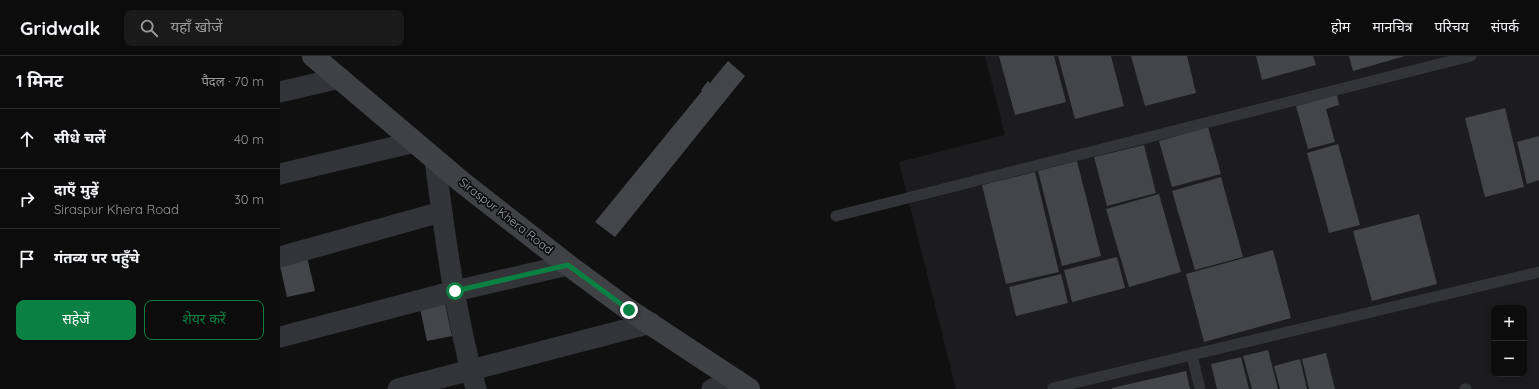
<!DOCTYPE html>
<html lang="hi">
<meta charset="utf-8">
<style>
:root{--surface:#0c0c0d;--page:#1a1a1b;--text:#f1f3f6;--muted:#9a9b9d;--line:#2c2c2e;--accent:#0b8043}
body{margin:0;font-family:Quicksand,"Noto Sans Devanagari",sans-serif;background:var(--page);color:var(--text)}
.controls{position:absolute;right:12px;bottom:12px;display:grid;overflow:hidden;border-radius:8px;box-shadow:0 2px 10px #0003}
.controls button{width:36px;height:36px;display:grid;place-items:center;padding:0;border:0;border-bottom:1px solid var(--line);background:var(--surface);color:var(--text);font:20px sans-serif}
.stop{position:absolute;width:12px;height:12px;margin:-9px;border:3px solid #0b8043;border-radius:50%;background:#fff}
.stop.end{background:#0b8043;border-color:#fff;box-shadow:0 1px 4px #0008}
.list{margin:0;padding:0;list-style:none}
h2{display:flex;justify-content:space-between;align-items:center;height:52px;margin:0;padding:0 16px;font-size:17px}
h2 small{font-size:13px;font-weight:400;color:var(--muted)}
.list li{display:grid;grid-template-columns:26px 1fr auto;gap:12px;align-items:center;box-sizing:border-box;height:60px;padding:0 16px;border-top:1px solid var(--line)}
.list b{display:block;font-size:15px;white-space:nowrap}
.list p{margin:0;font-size:13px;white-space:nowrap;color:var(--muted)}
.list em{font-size:13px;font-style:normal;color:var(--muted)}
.actions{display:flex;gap:8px;padding:12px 16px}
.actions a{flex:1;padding:9px 0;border:1px solid var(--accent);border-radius:8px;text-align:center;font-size:14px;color:var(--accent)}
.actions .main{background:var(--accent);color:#fff}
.icon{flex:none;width:22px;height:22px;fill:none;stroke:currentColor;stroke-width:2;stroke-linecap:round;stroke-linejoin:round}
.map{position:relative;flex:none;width:1259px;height:333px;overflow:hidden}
header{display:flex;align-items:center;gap:24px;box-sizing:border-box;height:56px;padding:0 20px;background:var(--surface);border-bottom:1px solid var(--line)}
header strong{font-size:19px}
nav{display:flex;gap:22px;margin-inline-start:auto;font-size:14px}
.search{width:280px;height:36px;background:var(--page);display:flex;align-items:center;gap:10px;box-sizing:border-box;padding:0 14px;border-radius:8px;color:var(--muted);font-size:15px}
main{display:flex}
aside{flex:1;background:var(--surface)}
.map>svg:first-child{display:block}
</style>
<header>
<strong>Gridwalk</strong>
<div class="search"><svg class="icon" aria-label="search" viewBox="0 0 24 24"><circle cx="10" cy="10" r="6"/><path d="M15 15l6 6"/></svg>यहाँ खोजें</div>
<nav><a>होम</a><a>मानचित्र</a><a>परिचय</a><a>संपर्क</a></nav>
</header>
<main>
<aside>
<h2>1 मिनट<small>पैदल · 70 m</small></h2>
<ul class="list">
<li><svg class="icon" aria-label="ahead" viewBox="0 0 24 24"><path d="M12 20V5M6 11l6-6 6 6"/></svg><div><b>सीधे चलें</b></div><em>40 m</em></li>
<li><svg class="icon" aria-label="right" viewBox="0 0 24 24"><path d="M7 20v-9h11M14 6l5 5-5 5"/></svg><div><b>दाएँ मुड़ें</b><p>Siraspur Khera Road</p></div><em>30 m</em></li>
<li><svg class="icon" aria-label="arrive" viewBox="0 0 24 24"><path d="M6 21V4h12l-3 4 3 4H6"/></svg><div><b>गंतव्य पर पहुँचे</b></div></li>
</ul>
<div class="actions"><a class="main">सहेजें</a><a>शेयर करें</a></div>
</aside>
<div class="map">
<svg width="1259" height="333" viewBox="0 0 1259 333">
<rect width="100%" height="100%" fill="#101011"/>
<path fill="#1c1c1e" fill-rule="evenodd" d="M705 0H1259V333H676L619 106 725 79ZM1214 252H1244V318H1214Z"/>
<g fill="#444549">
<path d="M719 0H774L786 46 735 59Z"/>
<path d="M778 0H831L844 50 795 63Z"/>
<path d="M851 0H907L916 37 865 50Z"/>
<path d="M976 0H1033L1036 9 982 24Z"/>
<path d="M1069 0H1125L1073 15Z"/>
<path d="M448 5 465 20 335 181 315 166 422 35 421 34 428 25 430 27Z"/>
<path d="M1057 39 1059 49 1046 53 1055 86 1028 93 1016 50Z"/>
<path d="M1225 52 1244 131 1205 141 1185 62Z"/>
<path d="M928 71 941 118 892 131 879 85Z"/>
<path d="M1259 80V124L1247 128 1237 86Z"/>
<path d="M1058 88 1080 169 1049 177 1027 97Z"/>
<path d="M864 89 876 137 827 150 814 101Z"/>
<path d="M797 105 821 200 782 210 758 115Z"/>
<path d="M755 116 779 216 726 228 702 129Z"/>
<path d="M941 121 963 201 915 214 892 135Z"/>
<path d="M879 138 901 216 849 231 826 153Z"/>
<path d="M1139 158 1157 228 1092 245 1073 175Z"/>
<path d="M993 194 1011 262 924 286 906 218Z"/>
<path d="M27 201 35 235 7 241 0 210Z"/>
<path d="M837 201 845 232 792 246 784 214Z"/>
<path d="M781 218 788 247 736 260 729 231Z"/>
<path d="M164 243 172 280 147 285 139 248Z"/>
<path d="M988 294 998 333H972L963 300Z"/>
<path d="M1046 297 1055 333H1029L1022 303Z"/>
<path d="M961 301 969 333H937L931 308Z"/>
<path d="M1020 303 1027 333H1000L994 310Z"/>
<path d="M906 315 910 333H832V332Z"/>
</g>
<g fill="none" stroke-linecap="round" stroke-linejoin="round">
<g stroke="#333438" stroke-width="11">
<path d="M556 160 1191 0"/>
<path d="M912 299 920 333"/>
<path d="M773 332 1259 216"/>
<path d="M1185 333H1186"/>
</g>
<g stroke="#333438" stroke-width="21">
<path d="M0 36 60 22"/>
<path d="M155 104C165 181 175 258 196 333"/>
<path d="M0 118 135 86"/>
<path d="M0 201 161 156"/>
<path d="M0 281 175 235 288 209"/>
<path d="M118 333 371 267"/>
<path d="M432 333 458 325"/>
</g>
<path stroke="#404145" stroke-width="22" d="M33 0 183 127 288 209 349 254 469 333"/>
</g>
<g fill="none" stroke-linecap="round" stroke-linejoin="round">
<path stroke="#0b8043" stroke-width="5" d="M175 235 288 209 349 254"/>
</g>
<g text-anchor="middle" stroke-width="3.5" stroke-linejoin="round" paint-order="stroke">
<g font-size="12" fill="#a2a6b1" stroke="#0b0b0c">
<text transform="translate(226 160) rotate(38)" y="4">Siraspur Khera Road</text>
</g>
</g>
</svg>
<div class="controls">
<button>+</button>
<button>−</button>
</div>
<div class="stop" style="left:175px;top:235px"></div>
<div class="stop end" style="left:349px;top:254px"></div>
</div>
</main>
